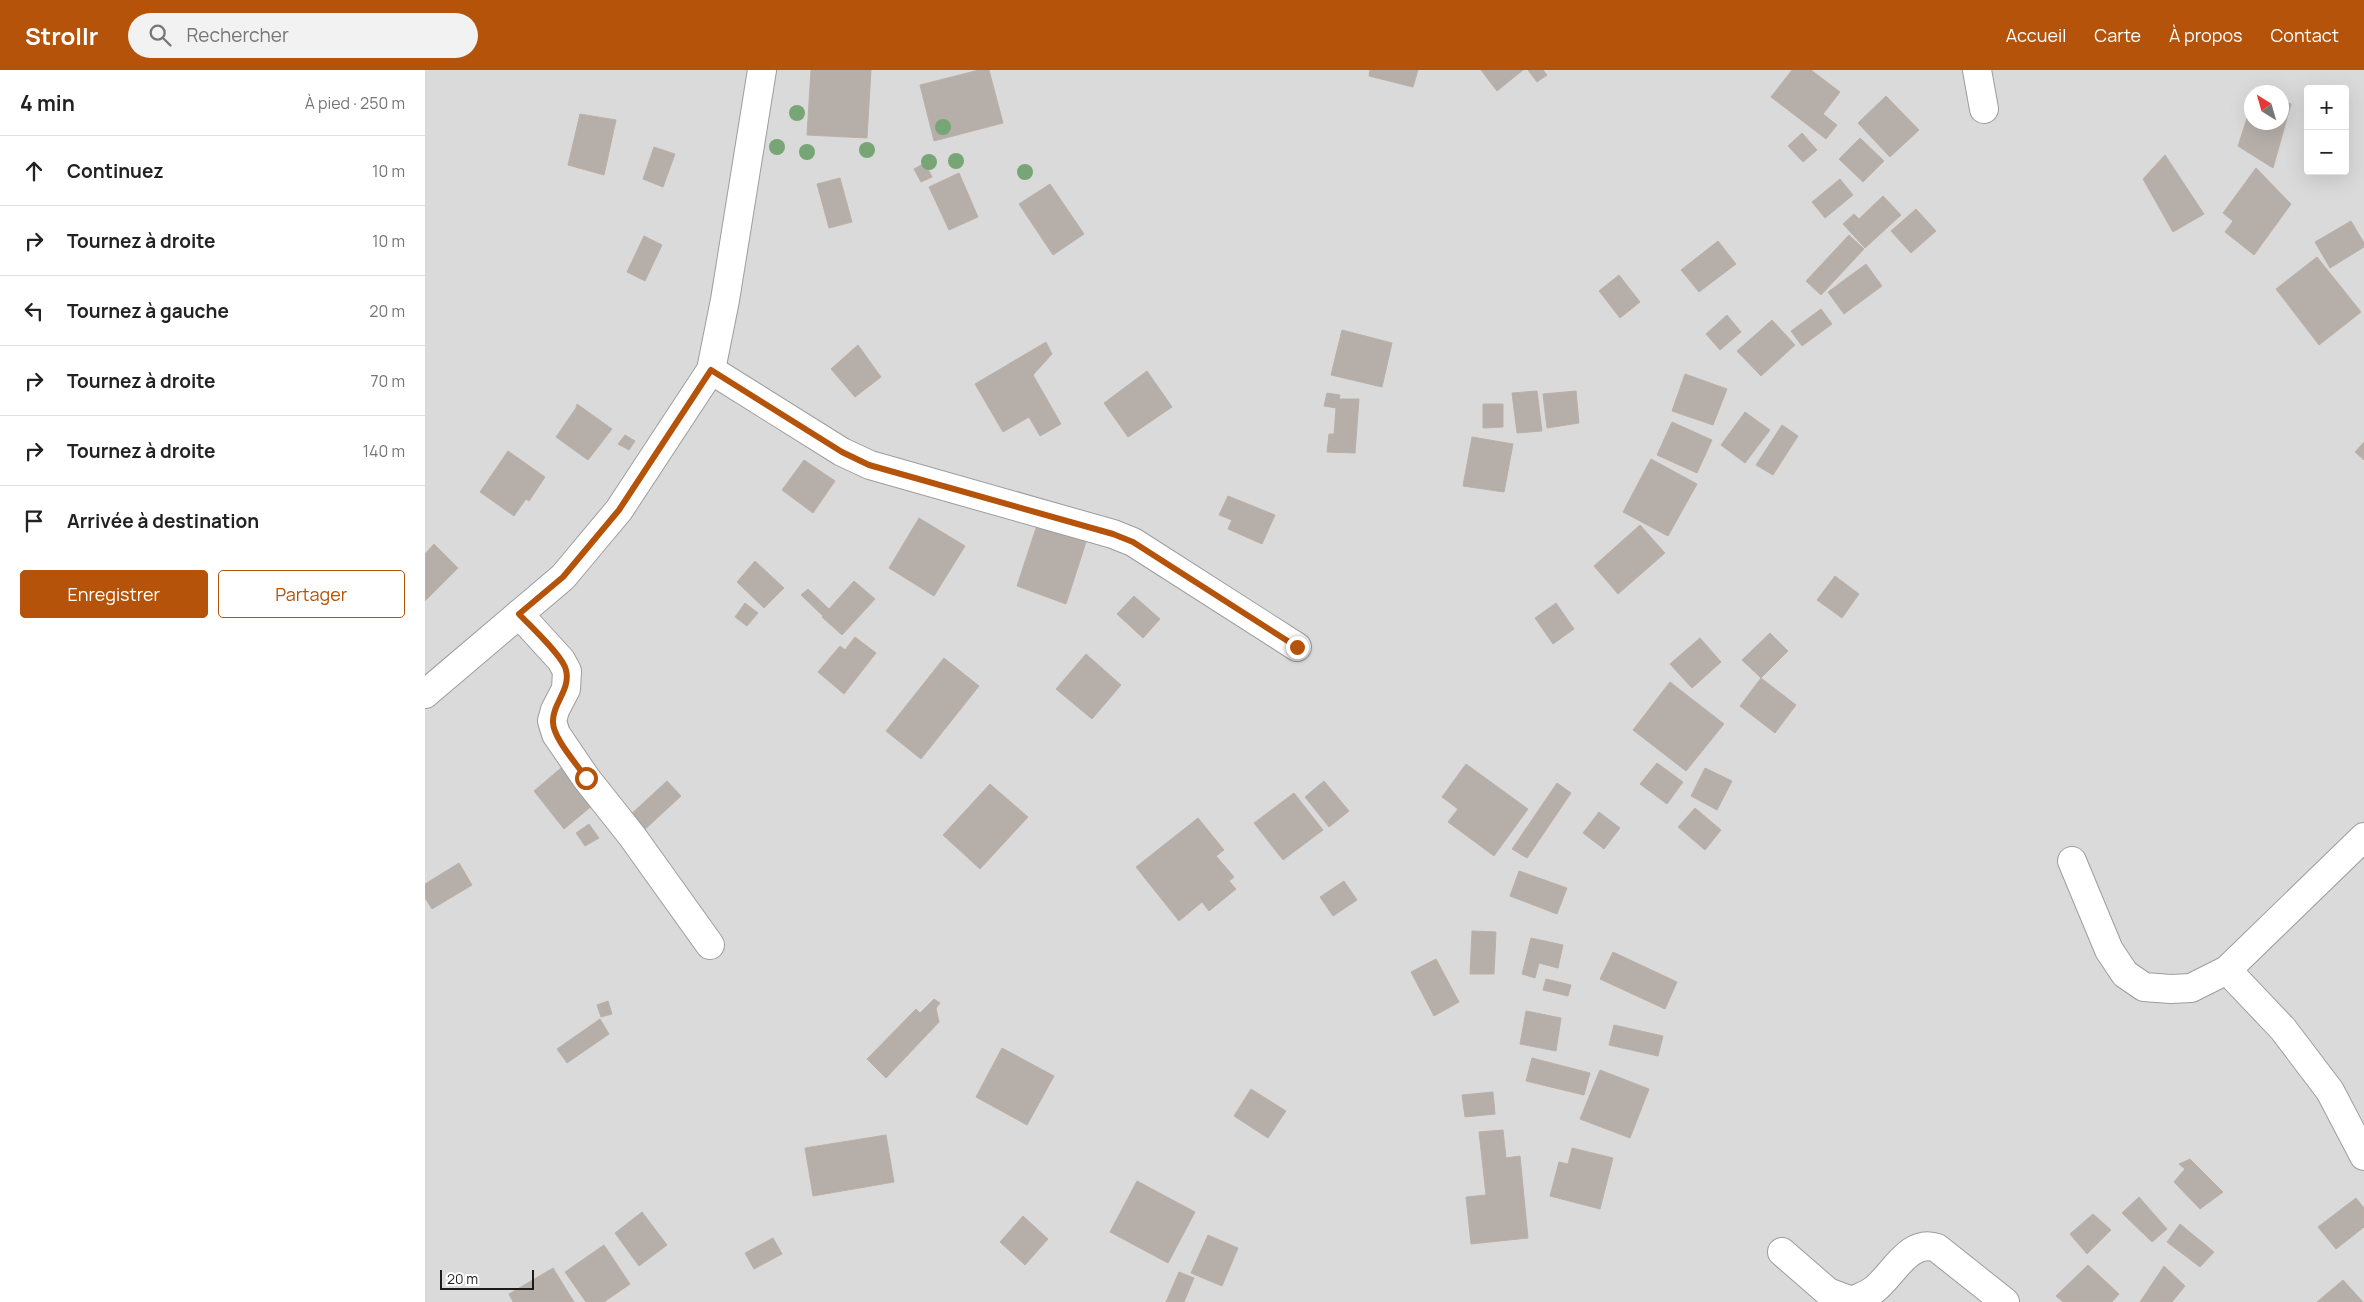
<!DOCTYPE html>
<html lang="fr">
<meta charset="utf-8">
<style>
:root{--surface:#fff;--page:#f2f2f2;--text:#222;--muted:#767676;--line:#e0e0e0;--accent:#b45309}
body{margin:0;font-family:Manrope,sans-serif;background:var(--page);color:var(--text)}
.controls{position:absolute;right:15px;top:15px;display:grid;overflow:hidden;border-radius:5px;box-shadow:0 5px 20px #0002}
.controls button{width:45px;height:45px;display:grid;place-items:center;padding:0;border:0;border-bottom:1px solid var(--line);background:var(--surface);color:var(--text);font:25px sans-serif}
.compass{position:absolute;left:1819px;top:15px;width:45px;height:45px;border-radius:50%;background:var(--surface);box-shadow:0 5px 20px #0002;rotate:323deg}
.scale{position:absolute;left:15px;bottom:12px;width:94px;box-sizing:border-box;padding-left:5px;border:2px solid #1c1c1c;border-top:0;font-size:14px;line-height:18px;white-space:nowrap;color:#1c1c1c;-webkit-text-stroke:4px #fff;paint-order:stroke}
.stop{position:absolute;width:15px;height:15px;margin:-11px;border:4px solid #b45309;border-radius:50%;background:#fff}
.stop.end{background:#b45309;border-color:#fff;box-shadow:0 1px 5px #0008}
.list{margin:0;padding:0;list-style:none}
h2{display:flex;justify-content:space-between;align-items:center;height:65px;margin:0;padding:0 20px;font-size:21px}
h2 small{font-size:16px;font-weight:400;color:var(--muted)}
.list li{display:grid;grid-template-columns:32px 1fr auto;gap:15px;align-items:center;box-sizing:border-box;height:70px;padding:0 20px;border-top:1px solid var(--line)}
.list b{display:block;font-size:19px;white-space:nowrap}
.list em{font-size:16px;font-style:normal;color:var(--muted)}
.actions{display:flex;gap:10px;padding:15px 20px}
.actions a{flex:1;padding:11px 0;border:1px solid var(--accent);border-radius:5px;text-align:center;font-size:18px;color:var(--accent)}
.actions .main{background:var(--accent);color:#fff}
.icon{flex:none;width:28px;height:28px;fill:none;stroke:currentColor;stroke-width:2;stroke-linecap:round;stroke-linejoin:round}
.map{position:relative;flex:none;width:1939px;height:1232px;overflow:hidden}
header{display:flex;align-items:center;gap:30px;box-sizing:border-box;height:70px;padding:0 25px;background:var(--accent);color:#fff}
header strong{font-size:24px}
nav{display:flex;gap:28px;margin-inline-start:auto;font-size:18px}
.search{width:350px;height:45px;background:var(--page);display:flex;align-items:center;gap:12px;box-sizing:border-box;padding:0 18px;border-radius:28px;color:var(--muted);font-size:19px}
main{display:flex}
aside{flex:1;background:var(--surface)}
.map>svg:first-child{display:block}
</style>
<header>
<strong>Strollr</strong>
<div class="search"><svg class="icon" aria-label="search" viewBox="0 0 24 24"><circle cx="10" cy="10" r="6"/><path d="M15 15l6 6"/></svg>Rechercher</div>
<nav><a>Accueil</a><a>Carte</a><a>À propos</a><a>Contact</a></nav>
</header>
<main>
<aside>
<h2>4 min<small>À pied · 250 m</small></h2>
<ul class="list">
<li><svg class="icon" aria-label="ahead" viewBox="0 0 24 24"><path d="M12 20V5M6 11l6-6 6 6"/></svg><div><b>Continuez</b></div><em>10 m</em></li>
<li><svg class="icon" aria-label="right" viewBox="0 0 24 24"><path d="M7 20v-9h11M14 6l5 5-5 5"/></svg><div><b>Tournez à droite</b></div><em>10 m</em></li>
<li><svg class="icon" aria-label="left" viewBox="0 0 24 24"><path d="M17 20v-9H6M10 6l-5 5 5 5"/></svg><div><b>Tournez à gauche</b></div><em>20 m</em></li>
<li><svg class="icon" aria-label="right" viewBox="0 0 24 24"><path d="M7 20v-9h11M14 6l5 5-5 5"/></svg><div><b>Tournez à droite</b></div><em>70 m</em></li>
<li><svg class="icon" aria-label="right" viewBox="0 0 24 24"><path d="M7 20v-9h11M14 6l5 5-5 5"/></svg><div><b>Tournez à droite</b></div><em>140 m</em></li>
<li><svg class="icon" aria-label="arrive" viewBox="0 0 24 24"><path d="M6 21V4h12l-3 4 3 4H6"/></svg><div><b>Arrivée à destination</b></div></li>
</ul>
<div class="actions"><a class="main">Enregistrer</a><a>Partager</a></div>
</aside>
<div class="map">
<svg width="1939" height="1232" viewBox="0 0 1939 1232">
<rect width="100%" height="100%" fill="#ede9e3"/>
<path fill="#dadada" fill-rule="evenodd" d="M0 0H1939V1232H0ZM1883 19H1920V101H1883ZM1826 22H1856V52H1826Z"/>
<g fill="#b5aea9" stroke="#bcb0a7">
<path d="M386 0H446L442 68 382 65Z"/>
<path d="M554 0H564L578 53 509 71 495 15Z"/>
<path d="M945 0H993L988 17 944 6Z"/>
<path d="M1056 0H1098L1072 21Z"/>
<path d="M1103 0H1118L1122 5 1112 12Z"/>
<path d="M1367 0H1386L1415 22 1398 44 1412 55 1401 69 1346 27Z"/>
<path d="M1461 26 1494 60 1465 87 1433 53Z"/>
<path d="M1856 30 1866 34 1848 98 1813 76 1826 36V52H1856Z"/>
<path d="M155 44 191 50 179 105 143 95Z"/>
<path d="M1377 63 1392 80 1378 92 1363 76Z"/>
<path d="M1435 68 1459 91 1438 112 1414 89Z"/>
<path d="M229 77 250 84 238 117 218 109Z"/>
<path d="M1740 85 1779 144 1748 162 1718 109Z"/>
<path d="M500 93 507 107 496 112 489 99Z"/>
<path d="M1831 98 1866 134 1829 185 1800 162 1808 151 1798 143Z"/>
<path d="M534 103 553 147 524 160 504 117Z"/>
<path d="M415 108 427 152 404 158 392 114Z"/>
<path d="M1415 109 1428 125 1400 148 1387 132Z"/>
<path d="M625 114 659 164 628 185 594 134Z"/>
<path d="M1458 126 1476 145 1440 178 1418 154 1429 144 1434 149Z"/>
<path d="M1491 139 1511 161 1486 183 1466 161Z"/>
<path d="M1926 151 1939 173V177L1905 198 1890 172Z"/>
<path d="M1424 165 1439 179 1396 225 1381 211Z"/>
<path d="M219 166 237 175 220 211 202 202Z"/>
<path d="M1293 171 1311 194 1274 222 1256 200Z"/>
<path d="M1892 187 1936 242 1894 275 1851 219Z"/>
<path d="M1441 194 1457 216 1419 244 1403 222Z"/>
<path d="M1194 205 1215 232 1195 248 1174 221Z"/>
<path d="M1396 239 1407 254 1377 276 1366 261Z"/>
<path d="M1302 245 1316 262 1295 280 1281 264Z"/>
<path d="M1347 250 1370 275 1336 306 1312 281Z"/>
<path d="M917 260 967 273 957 317 906 305Z"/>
<path d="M621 272 627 284 608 305 636 354 615 366 604 347 578 362 550 314Z"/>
<path d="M433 275 456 307 430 327 406 299Z"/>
<path d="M722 301 747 337 703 367 679 333Z"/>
<path d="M1260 304 1302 319 1288 355 1247 341Z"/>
<path d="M1112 321 1117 361 1092 363 1087 323Z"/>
<path d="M1151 321 1154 353 1122 358 1118 324Z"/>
<path d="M902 323 915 325 914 329H934L930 383 902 382 904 364H909L911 338 899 336Z"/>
<path d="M152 334 187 359 163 390 131 367 151 338Z"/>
<path d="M1058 334H1078V357L1058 358Z"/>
<path d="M1320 342 1345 360 1320 393 1296 375Z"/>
<path d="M1247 352 1287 370 1272 403 1232 385Z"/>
<path d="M1357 355 1373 366 1348 405 1331 395Z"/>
<path d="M200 365 210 371 204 380 193 374Z"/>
<path d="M1047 367 1088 374 1079 422 1038 416Z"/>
<path d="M1939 372V390L1930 382Z"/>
<path d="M83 381 120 407 104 431 101 429 89 446 55 422Z"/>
<path d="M1226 389 1272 414 1243 466 1198 442Z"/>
<path d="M379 390 410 411 388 443 357 420Z"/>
<path d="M803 426 850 445 837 474 803 459 807 450 794 445Z"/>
<path d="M494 448 540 476 509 526 464 498Z"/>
<path d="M612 455 661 472 641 534 592 516Z"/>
<path d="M1215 455 1240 483 1193 524 1169 496Z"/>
<path d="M9 474 33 498 0 531V484Z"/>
<path d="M330 491 359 518 339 538 312 512Z"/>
<path d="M1410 506 1434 524 1417 548 1392 530Z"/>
<path d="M429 511 450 529 417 565 397 547Z"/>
<path d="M383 519 404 539 398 546 376 525Z"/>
<path d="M709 526 735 549 718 568 692 544Z"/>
<path d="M320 533 333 543 322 556 310 547Z"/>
<path d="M1131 533 1149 559 1128 574 1110 548Z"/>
<path d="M1345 563 1363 581 1336 608 1317 590Z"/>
<path d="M430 567 451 583 419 624 393 602 415 576 420 580Z"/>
<path d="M1275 568 1296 592 1267 618 1245 594Z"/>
<path d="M661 584 696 615 667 649 631 619Z"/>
<path d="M519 588 554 616 496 689 461 661Z"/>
<path d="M1336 608 1371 635 1350 663 1315 636Z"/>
<path d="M1245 612 1299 654 1261 701 1208 660Z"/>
<path d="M143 692 174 730 139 759 109 721Z"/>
<path d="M1232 693 1258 712 1242 734 1215 714Z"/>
<path d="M1041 694 1103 739 1069 786 1023 752 1033 739 1017 727Z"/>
<path d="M1280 698 1307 711 1292 740 1266 726Z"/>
<path d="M242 711 256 726 216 763 202 748Z"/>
<path d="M899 711 924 741 904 757 880 727Z"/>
<path d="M1132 713 1146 723 1102 788 1087 779Z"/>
<path d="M565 714 603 747 555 799 518 765Z"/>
<path d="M869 723 898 760 858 790 829 753Z"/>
<path d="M1270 738 1296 760 1280 780 1253 757Z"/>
<path d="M1174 742 1195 758 1179 779 1158 763Z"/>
<path d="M773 748 799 780 791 786 809 807 804 811 811 819 784 841 777 832 754 851 711 797Z"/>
<path d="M164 754 174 768 160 776 151 763Z"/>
<path d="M34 793 47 815 7 839 0 828V814Z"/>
<path d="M1094 801 1142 818 1132 844 1085 826Z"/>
<path d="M919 811 932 830 908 846 895 827Z"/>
<path d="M1047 861 1071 862 1069 904H1045Z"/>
<path d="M1106 868 1138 875 1133 898 1114 893 1110 908 1097 904Z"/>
<path d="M1188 882 1252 912 1240 939 1175 909Z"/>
<path d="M1011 889 1034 932 1009 946 986 902Z"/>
<path d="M1121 909 1146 915 1143 926 1118 920Z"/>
<path d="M509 929 515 933 511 938 514 952 461 1008 442 989 491 939 495 943Z"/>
<path d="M183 931 187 944 176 947 172 935Z"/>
<path d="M1101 941 1136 948 1131 981 1095 974Z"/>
<path d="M175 949 184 964 142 993 132 979Z"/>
<path d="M1189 955 1238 966 1233 986 1184 975Z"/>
<path d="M577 978 629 1006 602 1055 551 1027Z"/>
<path d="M1107 988 1165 1003 1159 1025 1101 1011Z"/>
<path d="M1175 1000 1224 1019 1205 1068 1155 1049Z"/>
<path d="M826 1019 861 1041 843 1068 809 1046Z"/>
<path d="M1068 1022 1070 1044 1040 1047 1037 1025Z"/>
<path d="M1078 1060 1081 1088 1095 1086 1103 1168 1046 1174 1041 1127 1061 1125 1054 1062Z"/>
<path d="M461 1065 469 1112 388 1126 380 1078Z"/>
<path d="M1147 1078 1188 1088 1175 1139 1125 1126 1134 1092 1143 1094Z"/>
<path d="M1765 1089 1798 1122 1775 1139 1749 1112 1760 1099 1754 1094Z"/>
<path d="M712 1111 770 1142 743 1193 685 1162Z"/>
<path d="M1714 1127 1742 1159 1727 1172 1697 1143Z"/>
<path d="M1931 1128 1939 1138V1157L1911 1179 1893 1157Z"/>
<path d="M217 1142 242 1175 214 1196 190 1163Z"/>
<path d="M1668 1144 1686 1160 1662 1184 1645 1164Z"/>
<path d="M598 1146 623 1169 600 1195 575 1172Z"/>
<path d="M1755 1154 1789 1182 1775 1197 1742 1172Z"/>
<path d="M783 1165 813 1178 797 1216 766 1203Z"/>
<path d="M348 1168 357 1184 329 1199 320 1183Z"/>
<path d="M179 1175 205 1214 179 1232H161L140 1202Z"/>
<path d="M1663 1195 1694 1224 1687 1232H1638L1631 1226Z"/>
<path d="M1739 1196 1760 1216 1747 1232H1715Z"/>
<path d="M128 1198 149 1232H88L84 1224Z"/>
<path d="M754 1202 769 1208 759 1232H741Z"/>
<path d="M1918 1210 1938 1232H1892Z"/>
</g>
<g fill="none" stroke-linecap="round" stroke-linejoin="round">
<g stroke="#9d9d9d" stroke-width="30">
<g id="street">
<path d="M1552 0 1559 39"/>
<path d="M286 300 417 382 445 395 688 464 708 472 872 577"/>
<path d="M94 544 136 590 142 601 141 619 130 640 127 651 131 664 161 708 207 766 285 875"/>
<path d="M0 624 138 507 194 440 286 300 300 230 337 0"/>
<path d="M1647 791 1684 880 1700 904 1719 917 1746 919 1766 918 1802 900 1939 767"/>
<path d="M1802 900 1858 959 1905 1021 1939 1086"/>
<path d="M1357 1182 1403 1222 1427 1231C1435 1227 1445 1224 1451 1218 1469 1203 1485 1168 1512 1178L1580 1232"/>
</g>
</g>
<use href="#street" stroke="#fff" stroke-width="28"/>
</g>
<g fill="#77a575">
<circle cx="372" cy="43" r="8"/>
<circle cx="518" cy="57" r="8"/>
<circle cx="352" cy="77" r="8"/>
<circle cx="442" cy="80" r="8"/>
<circle cx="382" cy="82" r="8"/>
<circle cx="531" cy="91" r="8"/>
<circle cx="504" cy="92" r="8"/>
<circle cx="600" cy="102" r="8"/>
</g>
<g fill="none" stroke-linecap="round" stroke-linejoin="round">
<path stroke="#b45309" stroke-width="6" d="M161 708C152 694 128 668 128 652 127 634 146 620 141 600 138 586 105 556 94 544L138 507 194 440 286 300 417 382 444 395 688 464 708 472 872 577"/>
</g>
</svg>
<div class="controls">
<button>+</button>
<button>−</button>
</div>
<svg class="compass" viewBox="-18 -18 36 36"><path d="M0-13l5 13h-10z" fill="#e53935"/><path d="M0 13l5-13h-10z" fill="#767676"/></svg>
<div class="scale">20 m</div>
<div class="stop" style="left:161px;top:708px"></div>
<div class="stop end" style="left:872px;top:577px"></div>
</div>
</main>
